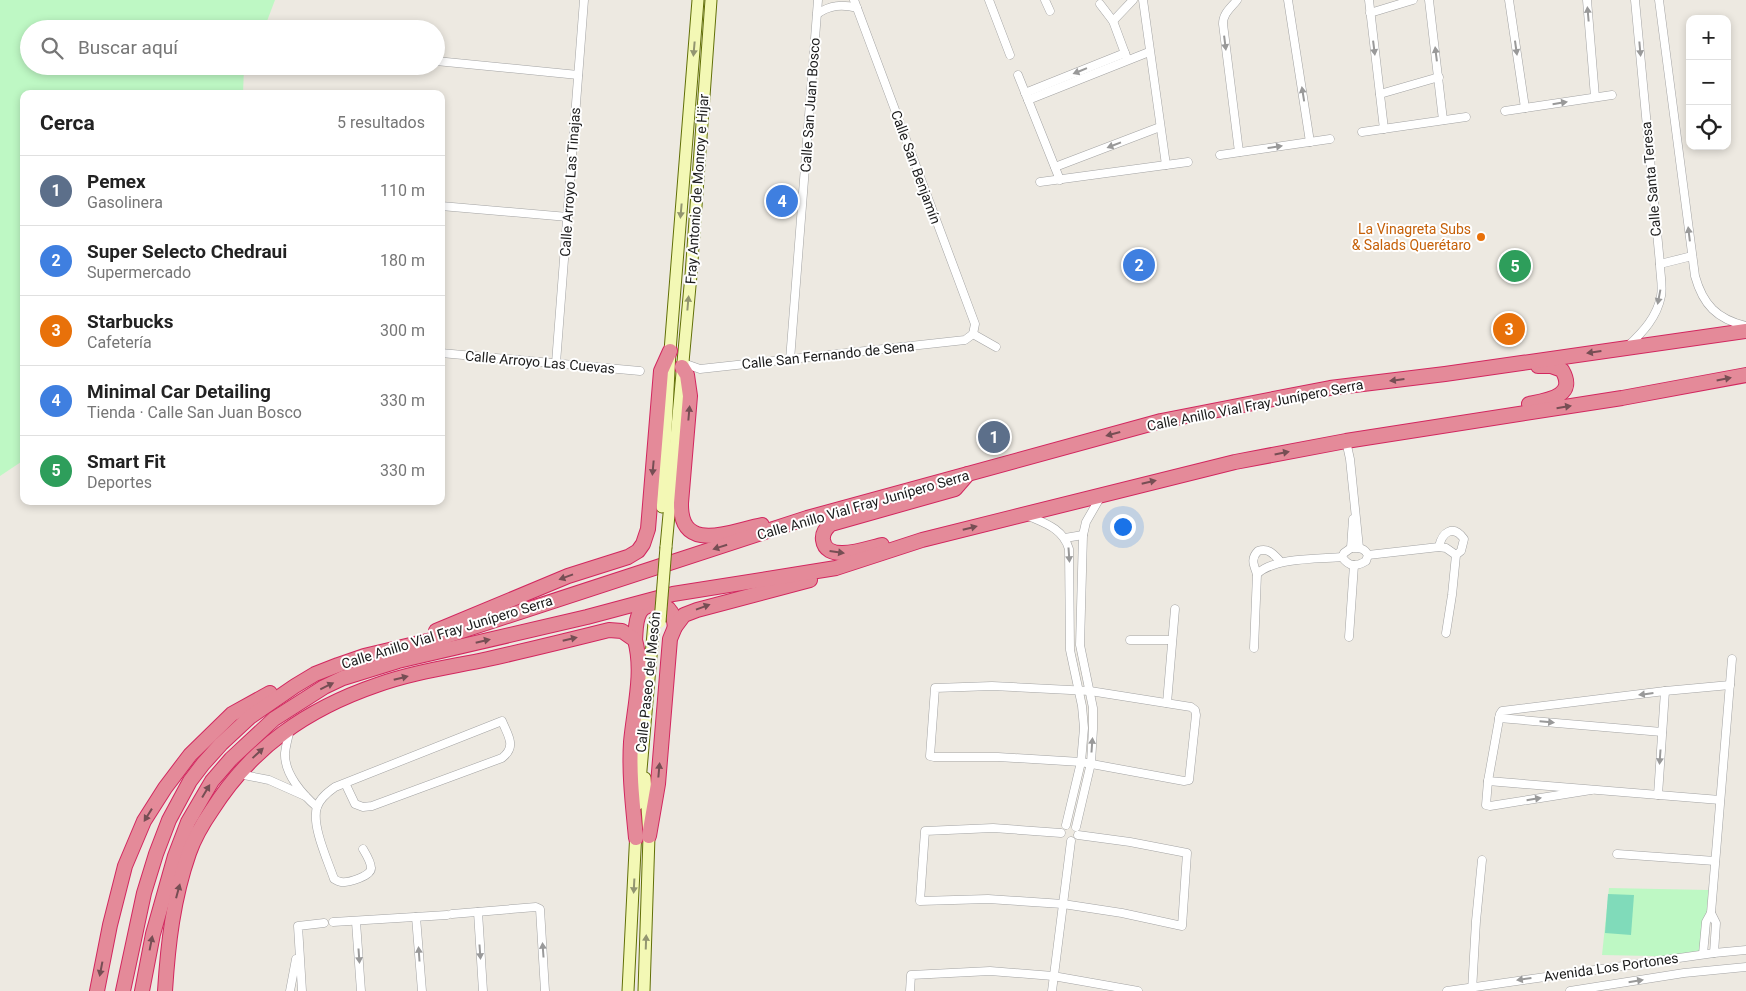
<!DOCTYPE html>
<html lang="es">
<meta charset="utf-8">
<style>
:root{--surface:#fff;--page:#f2f2f2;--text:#222;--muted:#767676;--line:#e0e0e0;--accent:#111827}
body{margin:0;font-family:Roboto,sans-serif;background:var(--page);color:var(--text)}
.controls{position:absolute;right:15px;top:15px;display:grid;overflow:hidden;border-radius:10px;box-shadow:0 2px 8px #0003}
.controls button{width:45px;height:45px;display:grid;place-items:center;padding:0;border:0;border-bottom:1px solid var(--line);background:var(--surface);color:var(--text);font:25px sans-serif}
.you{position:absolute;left:1122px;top:526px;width:18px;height:18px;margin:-12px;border:4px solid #fff;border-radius:50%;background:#1a73e8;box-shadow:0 0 0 8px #1a73e833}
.badge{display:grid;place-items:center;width:32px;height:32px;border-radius:50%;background:var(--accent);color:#fff;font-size:16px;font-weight:700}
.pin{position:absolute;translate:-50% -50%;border:2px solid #fff;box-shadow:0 1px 5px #0006}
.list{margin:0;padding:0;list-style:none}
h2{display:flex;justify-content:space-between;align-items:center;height:65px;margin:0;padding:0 20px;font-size:21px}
h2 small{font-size:16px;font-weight:400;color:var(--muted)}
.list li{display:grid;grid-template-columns:32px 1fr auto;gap:15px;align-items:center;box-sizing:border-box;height:70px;padding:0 20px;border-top:1px solid var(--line)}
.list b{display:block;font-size:19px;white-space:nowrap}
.list p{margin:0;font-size:16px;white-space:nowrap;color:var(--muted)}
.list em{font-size:16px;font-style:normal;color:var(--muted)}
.icon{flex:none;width:28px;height:28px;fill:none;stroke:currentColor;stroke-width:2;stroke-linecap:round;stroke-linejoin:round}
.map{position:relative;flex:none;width:1746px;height:991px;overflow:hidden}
.search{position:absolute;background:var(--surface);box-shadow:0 2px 8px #0003;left:20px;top:20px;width:425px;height:55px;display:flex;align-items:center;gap:12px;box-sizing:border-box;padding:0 18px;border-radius:28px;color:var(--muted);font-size:19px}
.panel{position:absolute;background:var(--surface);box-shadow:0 2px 8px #0003;left:20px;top:90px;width:425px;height:415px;border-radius:10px}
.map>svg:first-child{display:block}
</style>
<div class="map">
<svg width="1746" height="991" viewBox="0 0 1746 991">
<rect width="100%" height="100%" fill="#ede9e1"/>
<g fill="#bef8c4">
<path d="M0 0H275L264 29H29V66H250L244 67 243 94H24V460L0 476Z"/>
<path d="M1609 888 1709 890 1702 957 1602 955Z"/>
</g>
<path fill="#80dbba" d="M1608 894 1634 895 1631 935 1605 933Z"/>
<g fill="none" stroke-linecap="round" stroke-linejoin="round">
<g stroke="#a3a3a3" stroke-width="9">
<g id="street">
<path d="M854 0 975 324 973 334"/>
<path d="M989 0 1010 55"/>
<path d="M1045 0 1050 11"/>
<path d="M1143 0 1166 165"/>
<path d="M1237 0C1231 8 1223 13 1223 24L1239 152"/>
<path d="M1288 0 1310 142"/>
<path d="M1369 0 1384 129"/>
<path d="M1429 0 1443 120"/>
<path d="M1509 0 1525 108"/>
<path d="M1587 0 1595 97"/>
<path d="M1659 0 1695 276C1703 305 1717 319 1746 326"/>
<path d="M1100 4 1113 21 1126 56"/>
<path d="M1370 13 1413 0"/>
<path d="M817 14C830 5 842 4 857 8"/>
<path d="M1113 21 1133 0"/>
<path d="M436 61 578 75"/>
<path d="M1018 75 1060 180"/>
<path d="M1025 93 1125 53"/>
<path d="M1380 94 1439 77"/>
<path d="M1028 100 1149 52"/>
<path d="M1505 111 1612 95"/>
<path d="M1362 132 1466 117"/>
<path d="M1220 155 1330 139"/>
<path d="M1055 167 1160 127"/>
<path d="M1040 182 1188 162"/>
<path d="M441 206 568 217"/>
<path d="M1660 264 1692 256"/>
<path d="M973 334 996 347"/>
<path d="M1628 346C1643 332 1657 317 1661 296 1663 286 1660 274 1660 264L1635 0"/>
<path d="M441 353 640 371"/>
<path d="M790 360 818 0"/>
<path d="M556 363 584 0"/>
<path d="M683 363 700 369 965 340 973 334"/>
<path d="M1346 441 1350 459 1359 548"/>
<path d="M1026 515C1044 523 1063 528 1069 549L1070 650 1082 706 1084 728 1081 762 1066 825"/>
<path d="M1065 538 1083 535"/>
<path d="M1439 547C1442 532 1453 524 1464 539L1461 551 1456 555 1452 595 1446 633"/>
<path d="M1351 548C1358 548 1364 547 1368 555L1366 561C1356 567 1349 567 1342 557L1344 553Z"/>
<path d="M1351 548 1353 519"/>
<path d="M1368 555 1439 547 1446 548 1456 555"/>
<path d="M1257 574C1275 557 1318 559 1342 557"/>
<path d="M1349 637 1354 565"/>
<path d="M1130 640H1172"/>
<path d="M1254 648 1257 574C1254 565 1250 559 1258 551 1269 547 1274 555 1281 562"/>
<path d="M992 686 1090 691 1191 707 1195 710 1196 715 1189 780 1184 781 1081 762 998 757H934L930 756 935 688Z"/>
<path d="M1167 703 1175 609"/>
<path d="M1499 718 1662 732"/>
<path d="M290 730C288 737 286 745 285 753 284 774 303 795 317 807"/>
<path d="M239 774 269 780 305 796"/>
<path d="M1488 781 1720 800"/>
<path d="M345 783 355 804 363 807 372 806 502 758C517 746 508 736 502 721L335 787C328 792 320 798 317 807 311 825 328 861 334 879 336 880 339 882 341 882 348 883 372 876 371 868 371 862 366 854 363 849"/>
<path d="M1591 790 1490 806 1486 805 1488 781 1500 714 1502 711 1665 691 1730 685"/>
<path d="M1658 795 1665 691"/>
<path d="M1076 827 1091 763 1093 729V708L1080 645 1083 535 1086 522 1101 496"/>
<path d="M1061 833 993 828 925 831 920 901 988 899 1063 904 1122 913 1182 926 1187 853 1130 842 1078 835"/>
<path d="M1617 854 1715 861"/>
<path d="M478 912 483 991"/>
<path d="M1711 913 1716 923 1714 953"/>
<path d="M452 914 536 907 540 909 545 991"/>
<path d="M416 917 422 991"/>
<path d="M333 922 447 915"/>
<path d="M356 922 361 991"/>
<path d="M1703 954 1706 922 1711 913 1732 659"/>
<path d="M290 991 296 959"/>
<path d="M302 991 298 926 324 923"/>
<path d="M910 991 911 975 990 971 1053 976 1138 991"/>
<path d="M1052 991 1071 841"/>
<path d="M1447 991 1714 953 1746 950"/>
<path d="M1472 991 1476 921 1482 860"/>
<path d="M1570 991 1684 973 1746 967"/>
</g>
</g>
<g stroke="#616f07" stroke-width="13">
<g id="secondary">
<path d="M662 507 670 351 698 0"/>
<path d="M666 547 691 275 711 0"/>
<path d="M638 804 654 622"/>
<path d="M628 991 636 830"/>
<path d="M644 991 649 836 645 778"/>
</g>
</g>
<g stroke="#d2275f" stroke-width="16">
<g id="highway">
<path d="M682 367 687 375 690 396 681 503C680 555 731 531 762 525"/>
<path d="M1529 404C1549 400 1577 396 1562 370L1551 366H1538"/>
<path d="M882 545C868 548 826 564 823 540 822 533 826 528 831 524L955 489 968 474"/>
<path d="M436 631 568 576 628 557 638 551 643 544 648 529 661 371 670 351"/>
<path d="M635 640C636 630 635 621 640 612 646 603 665 602 671 612 674 616 674 622 675 627"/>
<path d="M649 836 658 784 670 639 675 627 684 615 697 610 810 580"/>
<path d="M97 991 110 925 125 866 144 821 165 788 190 755 232 714 270 693"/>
<path d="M123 991 144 893 156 854 169 820 190 781 203 764 221 744 250 717 295 686 315 674 338 665 364 656 440 638 807 518 1161 421 1330 388 1445 374 1746 331"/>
<path d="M142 991 153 934 175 856 188 822 212 781 231 759 274 719 324 687 343 678 398 661 587 617 673 594 836 568 922 540 1235 462 1346 441 1622 398 1746 375"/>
<path d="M165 991C168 944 173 899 189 853 194 839 203 823 212 810 252 747 307 709 377 685 413 672 451 667 488 659 528 650 569 640 609 630L622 631 635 640C644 672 634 709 631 742 629 774 633 806 636 838"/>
</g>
</g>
<use href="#street" stroke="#fff" stroke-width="8"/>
<use href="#secondary" stroke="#f3f8b5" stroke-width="11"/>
<use href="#highway" stroke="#e48a99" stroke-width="14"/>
<g stroke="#616f07" stroke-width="13" stroke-linecap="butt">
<path id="secondary-bridge" d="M660 622 666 547"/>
</g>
<use href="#secondary-bridge" stroke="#f3f8b5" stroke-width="11"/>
</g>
<defs><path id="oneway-solid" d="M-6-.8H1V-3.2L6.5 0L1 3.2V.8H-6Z" transform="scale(1.25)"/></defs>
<g fill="#999">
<use href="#oneway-solid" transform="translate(1588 14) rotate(-95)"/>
<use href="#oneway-solid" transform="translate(1225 43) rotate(83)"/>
<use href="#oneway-solid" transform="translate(1374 48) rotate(83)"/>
<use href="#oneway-solid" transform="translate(1516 48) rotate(82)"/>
<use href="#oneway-solid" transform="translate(1640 49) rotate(85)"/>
<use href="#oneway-solid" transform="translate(1436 54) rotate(-97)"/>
<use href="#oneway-solid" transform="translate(1080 71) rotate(158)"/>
<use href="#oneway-solid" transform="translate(1303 94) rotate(-99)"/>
<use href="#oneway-solid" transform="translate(1560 103) rotate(-9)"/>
<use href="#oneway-solid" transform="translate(1114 145) rotate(159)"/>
<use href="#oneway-solid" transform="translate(1275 147) rotate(-8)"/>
<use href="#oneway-solid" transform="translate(1689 234) rotate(-97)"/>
<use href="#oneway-solid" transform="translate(1659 297) rotate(101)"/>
<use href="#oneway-solid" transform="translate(1069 555) rotate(86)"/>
<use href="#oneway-solid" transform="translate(1646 694) rotate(173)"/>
<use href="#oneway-solid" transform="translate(1547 722) rotate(5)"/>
<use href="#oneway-solid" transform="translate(1092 745) rotate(-86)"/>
<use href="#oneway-solid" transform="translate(1660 757) rotate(94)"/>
<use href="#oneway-solid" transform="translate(1534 799) rotate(-9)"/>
<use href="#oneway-solid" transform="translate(543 950) rotate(-94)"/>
<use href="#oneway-solid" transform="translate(480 952) rotate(86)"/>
<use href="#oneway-solid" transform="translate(419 954) rotate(-94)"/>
<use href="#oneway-solid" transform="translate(359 956) rotate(86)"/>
<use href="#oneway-solid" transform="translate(1524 979) rotate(172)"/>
<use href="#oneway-solid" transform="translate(1636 981) rotate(-9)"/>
</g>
<g fill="#929570">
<use href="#oneway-solid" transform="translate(694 49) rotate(95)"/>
<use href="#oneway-solid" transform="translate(681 211) rotate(95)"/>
<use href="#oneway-solid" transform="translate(688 303) rotate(-85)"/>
<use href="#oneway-solid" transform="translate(634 886) rotate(93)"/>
<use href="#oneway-solid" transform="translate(646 942) rotate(-88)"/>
</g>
<g fill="#764e54">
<use href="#oneway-solid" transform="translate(1594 352) rotate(172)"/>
<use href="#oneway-solid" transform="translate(1724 379) rotate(-11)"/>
<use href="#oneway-solid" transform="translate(1397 380) rotate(173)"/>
<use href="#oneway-solid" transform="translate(1564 407) rotate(-9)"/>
<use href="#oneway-solid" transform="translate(689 413) rotate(-85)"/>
<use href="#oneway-solid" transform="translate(1113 434) rotate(165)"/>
<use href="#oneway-solid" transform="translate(1282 453) rotate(-11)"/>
<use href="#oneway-solid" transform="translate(653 468) rotate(95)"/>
<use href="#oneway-solid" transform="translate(1149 482) rotate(-13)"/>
<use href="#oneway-solid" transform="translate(970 528) rotate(-14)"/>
<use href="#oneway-solid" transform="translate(720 547) rotate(162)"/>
<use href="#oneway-solid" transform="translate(837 552) rotate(8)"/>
<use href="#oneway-solid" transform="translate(566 577) rotate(160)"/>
<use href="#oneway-solid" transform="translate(703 607) rotate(-20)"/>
<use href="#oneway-solid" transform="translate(570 639) rotate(-13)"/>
<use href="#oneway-solid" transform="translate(483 641) rotate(-13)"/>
<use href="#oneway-solid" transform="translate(401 678) rotate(-14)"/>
<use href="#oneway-solid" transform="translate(327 686) rotate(-26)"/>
<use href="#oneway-solid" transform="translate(258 753) rotate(-43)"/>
<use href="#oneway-solid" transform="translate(659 770) rotate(-85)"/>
<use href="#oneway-solid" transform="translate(206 791) rotate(-59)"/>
<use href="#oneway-solid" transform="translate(148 815) rotate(122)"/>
<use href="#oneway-solid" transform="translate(178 891) rotate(-75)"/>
<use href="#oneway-solid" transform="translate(151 943) rotate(-79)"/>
<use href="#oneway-solid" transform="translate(101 969) rotate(101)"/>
</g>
<circle fill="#e8710a" stroke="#fff" stroke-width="2" cx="1481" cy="237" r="5"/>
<g text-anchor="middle" stroke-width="4" stroke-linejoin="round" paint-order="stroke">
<g font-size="14" fill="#1c1c1c" stroke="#fff">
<text transform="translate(810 105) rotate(-86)" y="5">Calle San Juan Bosco</text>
<text transform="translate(916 167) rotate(70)" y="5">Calle San Benjamín</text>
<text transform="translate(1651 179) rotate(-95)" y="5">Calle Santa Teresa</text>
<text transform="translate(570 182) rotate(-86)" y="5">Calle Arroyo Las Tinajas</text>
<text transform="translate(697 189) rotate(-86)" y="5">Fray Antonio de Monroy e Hijar</text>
<text transform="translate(828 355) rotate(-6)" y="5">Calle San Fernando de Sena</text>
<text transform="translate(540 362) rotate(5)" y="5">Calle Arroyo Las Cuevas</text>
<text transform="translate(1255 405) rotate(-11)" y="5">Calle Anillo Vial Fray Junípero Serra</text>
<text transform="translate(863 505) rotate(-16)" y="5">Calle Anillo Vial Fray Junípero Serra</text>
<text transform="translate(447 632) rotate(-17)" y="5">Calle Anillo Vial Fray Junípero Serra</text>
<text transform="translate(648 682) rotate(-84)" y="5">Calle Paseo del Mesón</text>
<text transform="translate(1611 967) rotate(-8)" y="5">Avenida Los Portones</text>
</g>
<g font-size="14" fill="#c56008" stroke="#fff" text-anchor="end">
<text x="1471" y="234">La Vinagreta Subs<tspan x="1471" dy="16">&amp; Salads Querétaro</tspan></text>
</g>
</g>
</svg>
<div class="controls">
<button>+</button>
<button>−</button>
<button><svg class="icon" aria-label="locate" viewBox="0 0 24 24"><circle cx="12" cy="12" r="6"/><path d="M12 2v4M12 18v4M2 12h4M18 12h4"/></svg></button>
</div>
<div class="you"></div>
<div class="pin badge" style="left:994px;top:437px;background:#5c6f8a">1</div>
<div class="pin badge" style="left:1139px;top:265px;background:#3f7fe0">2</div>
<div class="pin badge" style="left:1509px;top:329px;background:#e8710a">3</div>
<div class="pin badge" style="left:782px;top:201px;background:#3f7fe0">4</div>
<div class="pin badge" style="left:1515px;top:266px;background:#2e9e5b">5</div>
<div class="search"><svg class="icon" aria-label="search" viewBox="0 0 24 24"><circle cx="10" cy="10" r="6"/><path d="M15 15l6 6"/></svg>Buscar aquí</div>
<section class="panel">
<h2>Cerca<small>5 resultados</small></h2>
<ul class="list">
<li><span class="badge" style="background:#5c6f8a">1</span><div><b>Pemex</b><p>Gasolinera</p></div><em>110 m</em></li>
<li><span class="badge" style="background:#3f7fe0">2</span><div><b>Super Selecto Chedraui</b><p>Supermercado</p></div><em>180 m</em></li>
<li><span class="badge" style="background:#e8710a">3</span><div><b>Starbucks</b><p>Cafetería</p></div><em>300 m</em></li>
<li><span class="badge" style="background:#3f7fe0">4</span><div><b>Minimal Car Detailing</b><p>Tienda · Calle San Juan Bosco</p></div><em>330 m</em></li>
<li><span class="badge" style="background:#2e9e5b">5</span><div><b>Smart Fit</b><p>Deportes</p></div><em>330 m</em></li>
</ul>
</section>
</div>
